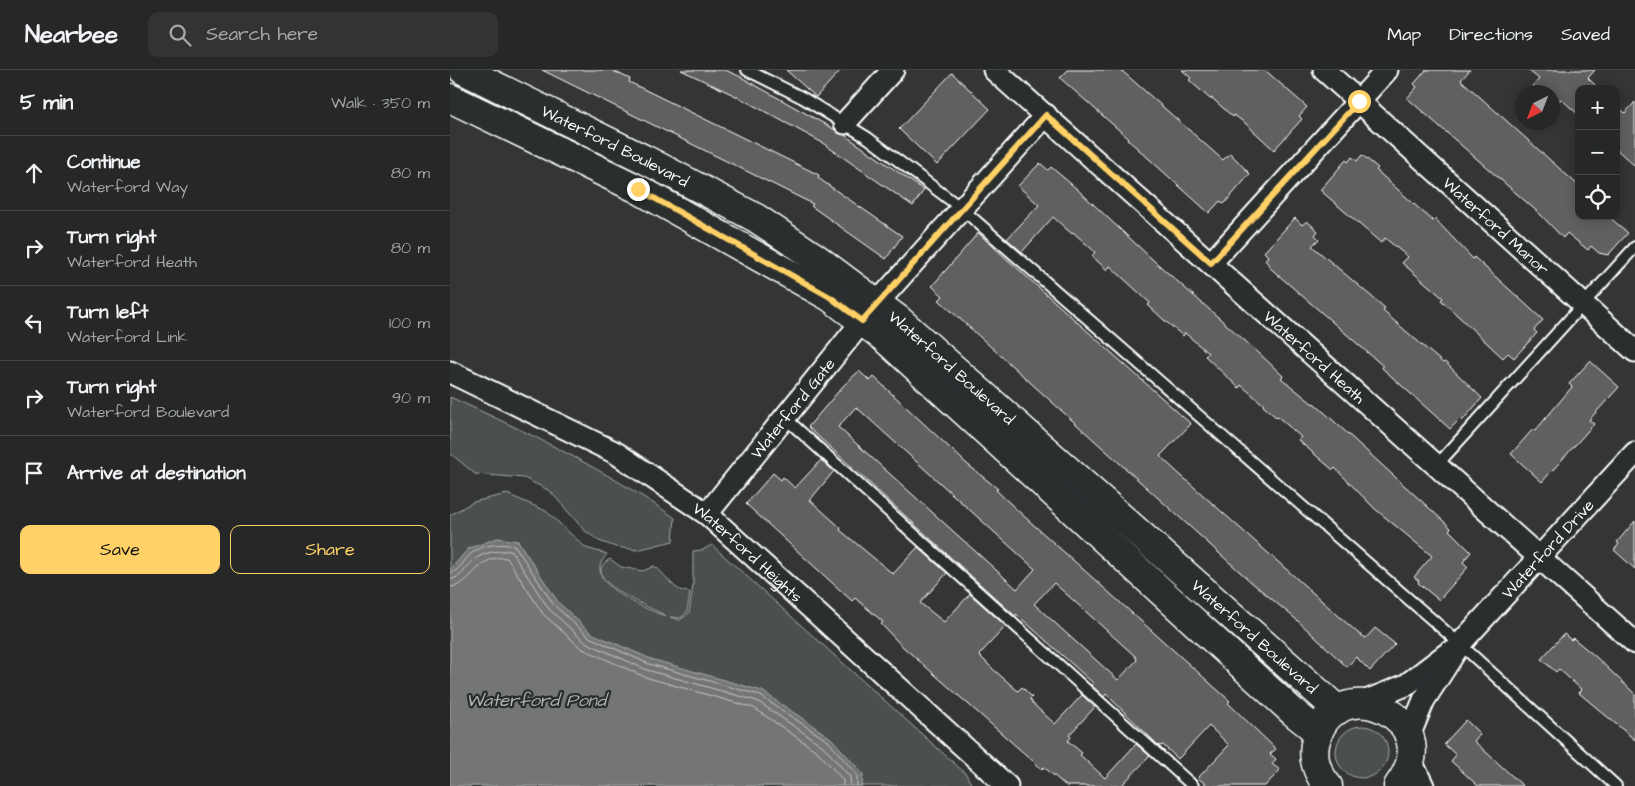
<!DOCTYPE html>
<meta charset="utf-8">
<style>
:root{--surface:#262828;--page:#323434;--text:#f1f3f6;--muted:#a4a6a8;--line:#424445;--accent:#ffd166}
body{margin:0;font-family:"Architects Daughter",sans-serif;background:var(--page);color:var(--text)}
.controls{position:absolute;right:15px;top:15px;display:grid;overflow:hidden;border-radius:10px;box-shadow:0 2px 12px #0003}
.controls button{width:45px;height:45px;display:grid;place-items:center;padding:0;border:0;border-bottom:1px solid var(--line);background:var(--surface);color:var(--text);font:25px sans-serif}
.compass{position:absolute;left:1065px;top:15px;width:45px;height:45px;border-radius:50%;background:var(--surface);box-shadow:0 2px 12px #0003;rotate:222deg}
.stop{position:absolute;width:15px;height:15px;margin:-11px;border:4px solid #ffd166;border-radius:50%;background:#fff}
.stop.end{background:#ffd166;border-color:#fff;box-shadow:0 1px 5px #0008}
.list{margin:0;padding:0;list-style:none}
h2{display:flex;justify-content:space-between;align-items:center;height:65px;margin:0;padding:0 20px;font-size:21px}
h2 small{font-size:16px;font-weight:400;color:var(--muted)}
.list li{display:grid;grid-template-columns:32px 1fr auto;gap:15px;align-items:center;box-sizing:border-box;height:75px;padding:0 20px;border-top:1px solid var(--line)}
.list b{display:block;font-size:19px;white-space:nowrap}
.list p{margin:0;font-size:16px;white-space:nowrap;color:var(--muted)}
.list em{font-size:16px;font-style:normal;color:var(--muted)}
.actions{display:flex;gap:10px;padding:15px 20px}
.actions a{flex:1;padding:11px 0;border:1px solid var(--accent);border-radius:10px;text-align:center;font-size:18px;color:var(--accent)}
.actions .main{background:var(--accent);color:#111}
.icon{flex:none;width:28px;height:28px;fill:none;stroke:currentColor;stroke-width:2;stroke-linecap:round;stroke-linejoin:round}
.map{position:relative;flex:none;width:1185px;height:716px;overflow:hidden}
header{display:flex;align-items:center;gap:30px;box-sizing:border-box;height:70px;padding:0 25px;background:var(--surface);border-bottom:1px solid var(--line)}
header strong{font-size:24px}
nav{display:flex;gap:28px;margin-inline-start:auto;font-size:18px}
.search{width:350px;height:45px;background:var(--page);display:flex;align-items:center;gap:12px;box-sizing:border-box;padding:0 18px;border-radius:10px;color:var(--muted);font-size:19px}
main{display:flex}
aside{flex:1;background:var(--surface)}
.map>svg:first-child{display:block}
</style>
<header>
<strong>Nearbee</strong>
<div class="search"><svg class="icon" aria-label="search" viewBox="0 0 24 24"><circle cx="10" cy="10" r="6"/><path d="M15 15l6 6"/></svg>Search here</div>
<nav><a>Map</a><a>Directions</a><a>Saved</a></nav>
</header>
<main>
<aside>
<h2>5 min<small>Walk · 350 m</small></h2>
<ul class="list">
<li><svg class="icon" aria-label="ahead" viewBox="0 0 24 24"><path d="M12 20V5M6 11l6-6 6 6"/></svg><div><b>Continue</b><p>Waterford Way</p></div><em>80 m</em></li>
<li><svg class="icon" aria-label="right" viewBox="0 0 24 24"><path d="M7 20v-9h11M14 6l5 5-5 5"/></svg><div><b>Turn right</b><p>Waterford Heath</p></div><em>80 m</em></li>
<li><svg class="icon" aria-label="left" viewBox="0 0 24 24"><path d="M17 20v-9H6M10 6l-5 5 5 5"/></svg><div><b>Turn left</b><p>Waterford Link</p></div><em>100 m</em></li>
<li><svg class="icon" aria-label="right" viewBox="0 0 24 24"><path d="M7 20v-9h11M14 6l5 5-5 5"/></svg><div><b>Turn right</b><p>Waterford Boulevard</p></div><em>90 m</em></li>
<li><svg class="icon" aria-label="arrive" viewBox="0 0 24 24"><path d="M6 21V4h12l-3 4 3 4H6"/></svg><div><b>Arrive at destination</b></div></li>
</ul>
<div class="actions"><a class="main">Save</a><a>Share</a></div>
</aside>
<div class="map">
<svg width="1185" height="716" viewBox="0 0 1185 716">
<rect width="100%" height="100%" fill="#333536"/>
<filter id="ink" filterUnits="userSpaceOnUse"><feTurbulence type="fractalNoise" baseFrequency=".02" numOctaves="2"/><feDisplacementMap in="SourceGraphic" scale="10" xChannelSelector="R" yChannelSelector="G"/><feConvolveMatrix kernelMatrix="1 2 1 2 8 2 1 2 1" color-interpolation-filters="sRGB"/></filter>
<g filter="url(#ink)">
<g fill="#4c4f50" stroke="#a6a7a8">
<path d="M0 327C77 362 155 399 225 448L223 471 187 480 166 477 149 471 134 460 100 421 74 408 25 404 0 383Z"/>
<path d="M57 424 96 441 136 478 157 484C155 487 150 493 150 497 147 519 199 541 216 546 206 539 124 510 160 489L171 497 193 501 204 496C217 504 222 522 240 522L237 542 231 548 220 547 230 550 239 543 243 515V481L252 480 262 475 516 704 522 716H0V445L23 432Z"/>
<circle cx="912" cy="682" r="26"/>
</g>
<path fill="#737576" stroke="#abacad" d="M47 468 68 471 108 532 141 563 201 589 312 621 381 668 413 704 412 716H0V500L18 479Z"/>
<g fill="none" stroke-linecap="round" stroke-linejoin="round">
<g stroke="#c7c8c8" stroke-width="1">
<path d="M0 503C9 502 13 491 20 485 31 474 51 473 65 476L104 535 139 567 199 594 309 625 378 671 407 705V716"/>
<path d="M0 509C12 509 15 497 24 490 33 482 50 480 61 481L99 539 135 572 197 600 307 631 373 676 400 707 401 716"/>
<path d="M0 517C23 516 26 484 57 488L93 544 131 578 195 607 304 638 368 682 393 710V716"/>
</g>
</g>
<g fill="#5f6162" stroke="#fff" fill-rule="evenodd">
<path d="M92 0H161L180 9 179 12 369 105 368 108 452 166 436 189 361 136 363 134Z"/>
<path d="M231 0H275L289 6 396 66 474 120 463 136 371 72 288 27Z"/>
<path d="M336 0H391L366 27Z"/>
<path d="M618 0H671L773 90 780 83 800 104 774 134 770 131 759 143 677 69 678 68 610 8Z"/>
<path d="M732 0H815L857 37 849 46 852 49 824 80 795 53 784 45 783 47 762 28 760 29 739 10 741 8Z"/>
<path d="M976 0H1020L1011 10 1129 116V146H1158L1178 163 1158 185 1149 183 1141 176 1138 180 1117 163 1113 168 1090 144 957 28 967 17 964 14Z"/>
<path d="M1078 0H1145L1138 8 1149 19H1129V45L1111 29 1102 38V22H1090L1083 16 1089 9Z"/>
<path d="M502 3 540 39 487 95 449 59Z"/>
<path d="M1185 32V96L1166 79V35L1175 43Z"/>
<path d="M912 85 928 98 926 100 983 151 985 149 1023 189 1024 187 1093 250 1084 260 1087 263 1064 288 1058 283 1053 288 991 230 993 228 952 193 958 187 935 168 931 173 870 120 896 90 898 92 902 87 907 91Z"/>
<path d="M590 93 598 100 601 97 627 119 702 189 810 284 833 306 831 308 863 334 864 333 1001 458 999 460 1021 482 1013 492 1018 497 989 530 968 513 969 511 964 507 982 486 924 438 885 398 883 400 848 370 851 367 828 347 827 348 813 336 814 335 791 315 789 318 773 303 755 286 758 283 735 263 733 266 714 250 698 235 700 233 660 196 657 200 642 186 645 182 623 162 622 164 603 147 572 182 557 169 589 135 568 116Z"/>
<path d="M845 148 852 155 857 151 868 161 865 165 869 169 862 176 935 238 933 241 957 262 993 293 995 292 1032 328 1012 351 1010 349 1000 359 932 298 933 296 819 197 820 196 815 190 818 186 814 182Z"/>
<path d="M528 163 741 354 710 386 726 401 909 564 916 568 925 558 945 574 920 601 906 587 897 597 848 551 800 511 489 230 493 226 482 216Z"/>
<path d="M1140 291 1169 317 1139 350 1144 354 1092 412 1061 384 1083 359 1085 361 1122 317 1119 314Z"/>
<path d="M409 301 420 311 424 307 517 394 548 419 546 420 566 439 780 631 778 633 826 679 820 684 826 689 822 694 830 700 815 716H758L748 708 779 675 759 656 728 689 713 675 709 676 656 624 654 627 641 615 643 613 572 549 566 544 565 546 358 357 393 316ZM406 337 585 499 567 519 388 357ZM604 513 685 586 687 590 668 610 584 534Z"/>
<path d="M371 390 384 401 360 430 391 458 390 460 443 504 468 477 497 503 470 533 494 552 520 524 556 556 529 585 544 600 568 621 572 617 582 627 580 629 583 634 605 654 632 625 645 637 619 665 621 667 618 671 632 683 630 685 655 708 686 674 700 686 671 716H616L594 697 592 699 451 575 431 554 433 552 405 528 402 531 296 434 323 403 331 410 333 407 345 418Z"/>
<path d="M1185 451V499L1164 480 1169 474 1167 472Z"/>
<path d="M1114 564 1121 570 1123 568 1145 586 1185 624V670L1129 623 1132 620 1109 599 1106 602 1091 589Z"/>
<path d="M1016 650 1030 664 1024 671 1073 716H1028L1001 691 1006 685 994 674Z"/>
</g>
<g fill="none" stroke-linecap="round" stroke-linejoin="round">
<g stroke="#fff" stroke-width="14">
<g id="lane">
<path d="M297 0 353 28 418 68 511 138 1010 574 1166 716"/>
<path d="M334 347 743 716"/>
<path d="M987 395 1185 177"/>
</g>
</g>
<g stroke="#fff" stroke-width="25">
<g id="street">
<path id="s1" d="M544 0 1185 573"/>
<path id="s2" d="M874 0 1185 281"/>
<path d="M395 53 443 0"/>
<path d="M761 193 937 0"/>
<path id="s3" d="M0 302 166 383 257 444 557 716"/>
<path id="s4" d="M257 444 427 233 596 45"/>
<path d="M911 633 956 615 998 583"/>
<path id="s5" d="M959 666 974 630 1010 574 1185 383"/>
<path d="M961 691 973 716"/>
</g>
</g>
<g stroke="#fff" stroke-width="31">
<g id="secondary">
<path id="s6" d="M13 0 196 90 306 148 366 188 449 250 888 640"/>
<path d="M0 28 188 119 380 227 433 267 843 642 868 662"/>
<path d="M878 716C867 703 861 687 866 670 885 596 1001 647 948 716"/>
</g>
</g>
<use href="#lane" stroke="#2a2d2e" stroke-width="10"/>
<use href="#street" stroke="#2a2d2e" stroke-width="21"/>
<use href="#secondary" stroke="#2a2d2e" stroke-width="28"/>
</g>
</g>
<g fill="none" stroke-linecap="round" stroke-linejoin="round" filter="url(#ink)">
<path stroke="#ffd166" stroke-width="6" d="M188 119 380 227 412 251 596 45 761 193 909 31"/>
</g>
<g text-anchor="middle" stroke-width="4.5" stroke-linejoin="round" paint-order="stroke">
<g font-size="16" fill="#fff" stroke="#2a2d2e">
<text dy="6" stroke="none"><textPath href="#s6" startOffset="170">Waterford Boulevard</textPath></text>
<text dy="6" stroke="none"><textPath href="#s2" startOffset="232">Waterford Manor</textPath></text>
<text dy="6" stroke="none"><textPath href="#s1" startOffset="430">Waterford Heath</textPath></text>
<text dy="6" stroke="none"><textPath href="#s6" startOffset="575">Waterford Boulevard</textPath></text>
<text dy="6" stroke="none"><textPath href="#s4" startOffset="136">Waterford Gate</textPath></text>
<text dy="6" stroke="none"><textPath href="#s5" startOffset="235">Waterford Drive</textPath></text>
<text dy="6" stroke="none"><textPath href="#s3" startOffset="350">Waterford Heights</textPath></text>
<text dy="6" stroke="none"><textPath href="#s6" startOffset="980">Waterford Boulevard</textPath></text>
</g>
<g font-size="18" font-style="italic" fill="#b2b3b4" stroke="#2a2d2e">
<text x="86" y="636">Waterford Pond</text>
</g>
</g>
</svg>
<div class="controls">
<button>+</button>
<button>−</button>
<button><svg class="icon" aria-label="locate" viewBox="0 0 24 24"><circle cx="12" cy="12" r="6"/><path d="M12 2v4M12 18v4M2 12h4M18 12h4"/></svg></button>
</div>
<svg class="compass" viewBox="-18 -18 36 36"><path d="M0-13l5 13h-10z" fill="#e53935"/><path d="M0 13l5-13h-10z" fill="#a4a6a8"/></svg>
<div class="stop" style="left:909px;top:31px"></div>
<div class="stop end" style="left:188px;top:119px"></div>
</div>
</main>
